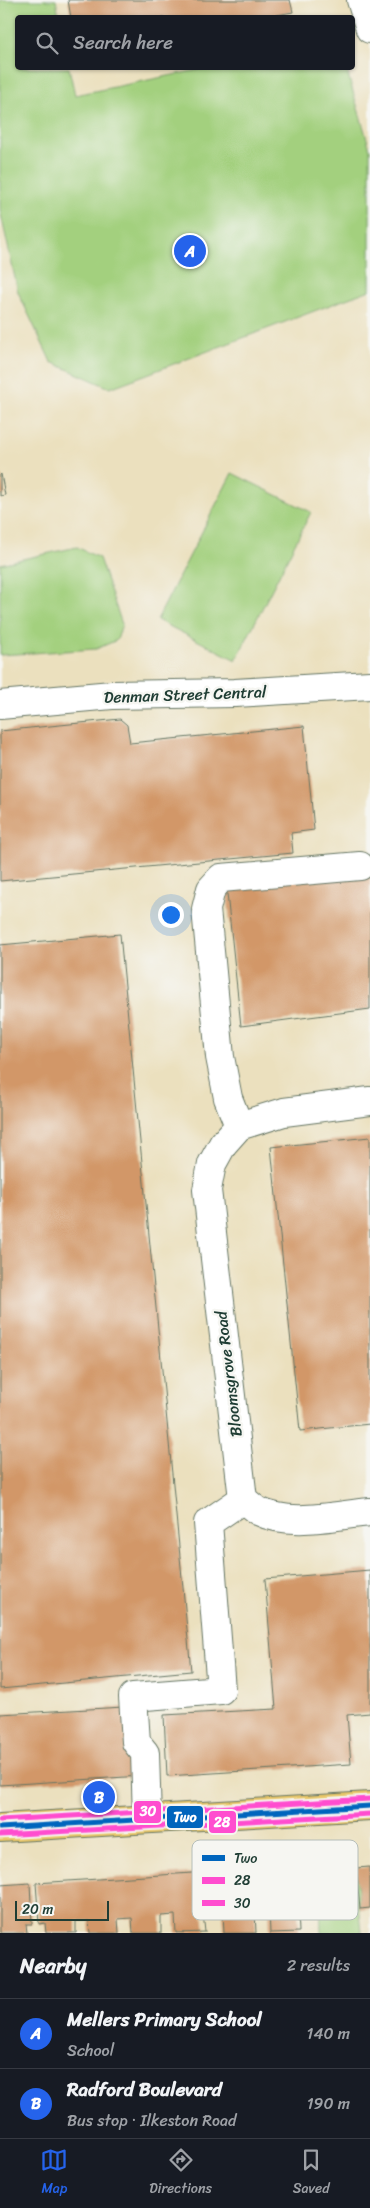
<!DOCTYPE html>
<meta charset="utf-8">
<style>
:root{--surface:#171b24;--page:#20242c;--text:#f1f3f6;--muted:#9ea1a6;--line:#363941;--accent:#2563eb}
body{margin:0;font-family:Sriracha,sans-serif;background:var(--page);color:var(--text)}
.scale{position:absolute;left:15px;bottom:12px;width:94px;box-sizing:border-box;padding-left:5px;border:2px solid #1f3d34;border-top:0;font-size:14px;line-height:18px;white-space:nowrap;color:#1f3d34;-webkit-text-stroke:4px #f6f6f2;paint-order:stroke}
.you{position:absolute;left:170px;top:914px;width:18px;height:18px;margin:-12px;border:4px solid #fff;border-radius:50%;background:#1a73e8;box-shadow:0 0 0 8px #1a73e833}
.badge{display:grid;place-items:center;width:32px;height:32px;border-radius:50%;background:var(--accent);color:#fff;font-size:16px;font-weight:700}
.pin{position:absolute;translate:-50% -50%;border:2px solid #fff;box-shadow:0 1px 5px #0006}
.list{margin:0;padding:0;list-style:none}
h2{display:flex;justify-content:space-between;align-items:center;height:65px;margin:0;padding:0 20px;font-size:21px}
h2 small{font-size:16px;font-weight:400;color:var(--muted)}
.list li{display:grid;grid-template-columns:32px 1fr auto;gap:15px;align-items:center;box-sizing:border-box;height:70px;padding:0 20px;border-top:1px solid var(--line)}
.list b{display:block;font-size:19px;white-space:nowrap}
.list p{margin:0;font-size:16px;white-space:nowrap;color:var(--muted)}
.list em{font-size:16px;font-style:normal;color:var(--muted)}
.icon{flex:none;width:28px;height:28px;fill:none;stroke:currentColor;stroke-width:2;stroke-linecap:round;stroke-linejoin:round}
.map{position:relative;flex:none;width:370px;height:1933px;overflow:hidden}
.search{position:absolute;background:var(--surface);box-shadow:0 1px 4px #0004;left:15px;right:15px;top:15px;height:55px;display:flex;align-items:center;gap:12px;box-sizing:border-box;padding:0 18px;border-radius:5px;color:var(--muted);font-size:19px}
.sheet{height:205px;background:var(--surface)}
nav{display:flex;justify-content:space-around;align-items:center;box-sizing:border-box;height:70px;border-top:1px solid var(--line);background:var(--surface);font-size:14px;color:var(--muted)}
nav a{display:grid;justify-items:center;gap:2px}
nav .on{color:var(--accent)}
.map>svg:first-child{display:block}
</style>
<div class="map">
<svg width="370" height="1933" viewBox="0 0 370 1933">
<rect width="100%" height="100%" fill="#f6f6f2"/>
<filter id="ink" filterUnits="userSpaceOnUse"><feTurbulence type="fractalNoise" baseFrequency=".02" numOctaves="2"/><feDisplacementMap in="SourceGraphic" scale="10" xChannelSelector="R" yChannelSelector="G"/><feConvolveMatrix kernelMatrix="1 2 1 2 8 2 1 2 1" color-interpolation-filters="sRGB"/></filter>
<filter id="wash" filterUnits="userSpaceOnUse"><feTurbulence type="fractalNoise" baseFrequency=".0096" numOctaves="4" result="noise"/><feDisplacementMap in="SourceGraphic" scale="20" xChannelSelector="R" yChannelSelector="G"/><feGaussianBlur stdDeviation="1.12" result="paint"/><feColorMatrix in="noise" values="0 0 0 0 0 0 0 0 0 0 0 0 0 0 0 0 0 1.4 0 .05"/><feComposite in="paint" operator="in"/></filter>
<g filter="url(#wash)">
<rect width="100%" height="100%" fill="#ebe0be"/>
<g fill="#a3d07e" stroke="#618659">
<path d="M0 0H56L59 17 18 18V68H69L75 95 207 68H346L370 149V290L110 388 51 362 18 292 0 210Z"/>
<path d="M232 473 311 512 236 660 157 620Z"/>
<path d="M77 547 99 558 122 624 117 640 96 649 0 655V564Z"/>
<path d="M354 1853 362 1933H321L319 1854Z"/>
</g>
<g id="blocks">
<g fill="#d29768">
<path d="M68 0H290L293 12 277 15 278 18H71Z"/>
<path d="M1 474 5 495 0 496V475Z"/>
<path d="M120 719 127 725 130 743 304 726 314 830 291 833 293 853 0 881V731Z"/>
<path d="M370 868V1009L241 1026 226 884Z"/>
<path d="M120 934 191 1671 0 1689V945Z"/>
<path d="M370 1137V1424L300 1431 271 1147Z"/>
<path d="M370 1570V1713L347 1715 351 1764 167 1776 164 1715 276 1709 265 1579Z"/>
<path d="M124 1707 141 1776 0 1785V1714Z"/>
<path d="M303 1867 305 1907 298 1908 299 1932 270 1933 269 1909 255 1910 256 1933H224L223 1912H218L215 1871Z"/>
<path d="M370 1867V1908L360 1909 356 1868Z"/>
<path d="M208 1872 210 1912 203 1913 205 1932 176 1933 175 1915 161 1916V1933H133L132 1918 118 1919 119 1933H90L89 1921H76V1933H46L45 1923 39 1924 36 1883Z"/>
<path d="M30 1883 32 1924H26L27 1933H0V1885Z"/>
</g>
</g>
</g>
<g filter="url(#ink)">
<use href="#blocks" fill-opacity="0" stroke="#667664" stroke-width="1"/>
<g fill="none" stroke-linecap="round" stroke-linejoin="round">
<g stroke="#667664" stroke-width="30">
<g id="minor">
<path d="M361 0 370 29"/>
<path d="M0 705 112 695 235 693 370 685"/>
<path d="M370 1101 284 1112 239 1126 223 1144 212 1164 207 1190 243 1499C248 1503 253 1508 258 1511 290 1527 336 1515 370 1512"/>
<path d="M239 1126 228 1098 220 1057 206 909 211 889 221 878 360 866"/>
<path d="M147 1819 145 1753 136 1742 133 1697 221 1690 208 1523 243 1499"/>
</g>
</g>
<g stroke="#667664" stroke-width="30">
<path id="major" d="M0 1828 370 1806"/>
</g>
<use href="#minor" stroke="#fff" stroke-width="28"/>
<use href="#major" stroke="#e9c769" stroke-width="28"/>
<g stroke="#f6f6f2" stroke-width="9">
<path id="bus-1" d="M0 1828 370 1806"/>
</g>
<g stroke="#f6f6f2" stroke-width="9">
<path id="bus-2" d="M0 1835 370 1814"/>
</g>
<g stroke="#f6f6f2" stroke-width="9">
<path id="bus-3" d="M0 1820 370 1799"/>
</g>
<use href="#bus-1" stroke="#0065bd" stroke-width="5"/>
<use href="#bus-2" stroke="#ff4dcf" stroke-width="5"/>
<use href="#bus-3" stroke="#ff4dcf" stroke-width="5"/>
</g>
</g>
<g text-anchor="middle" stroke-width="5" stroke-linejoin="round" paint-order="stroke">
<g font-size="16" fill="#1f3d34" stroke="#f6f6f2">
<text transform="translate(185 694) rotate(-2)" y="6">Denman Street Central</text>
<text transform="translate(228 1374) rotate(-97)" y="6">Bloomsgrove Road</text>
</g>
</g>
<rect x="192" y="1840" width="166" height="80" rx="8" fill="#f6f6f2" stroke="#b6beb9" stroke-width="1"/>
<rect x="202" y="1855" width="23" height="6" fill="#0065bd"/>
<rect x="202" y="1877" width="23" height="7" fill="#ff4dcf"/>
<rect x="202" y="1900" width="23" height="6" fill="#ff4dcf"/>
<g font-size="14" fill="#1f3d34">
<text x="234" y="1863">Two</text>
<text x="234" y="1885">28</text>
<text x="234" y="1908">30</text>
</g>
<g stroke="#f6f6f2" stroke-width="2">
<rect x="133" y="1800" width="29" height="24" rx="5" fill="#ff4dcf"/>
<rect x="166" y="1805" width="38" height="24" rx="5" fill="#0065bd"/>
<rect x="208" y="1810" width="29" height="24" rx="5" fill="#ff4dcf"/>
</g>
<g font-size="14" text-anchor="middle" font-weight="bold" fill="#fff">
<text x="148" y="1816">30</text>
<text x="185" y="1822">Two</text>
<text x="222" y="1827">28</text>
</g>
</svg>
<div class="scale">20 m</div>
<div class="you"></div>
<div class="pin badge" style="left:190px;top:251px">A</div>
<div class="pin badge" style="left:99px;top:1797px">B</div>
<div class="search"><svg class="icon" aria-label="search" viewBox="0 0 24 24"><circle cx="10" cy="10" r="6"/><path d="M15 15l6 6"/></svg>Search here</div>
</div>
<section class="sheet">
<h2>Nearby<small>2 results</small></h2>
<ul class="list">
<li><span class="badge">A</span><div><b>Mellers Primary School</b><p>School</p></div><em>140 m</em></li>
<li><span class="badge">B</span><div><b>Radford Boulevard</b><p>Bus stop · Ilkeston Road</p></div><em>190 m</em></li>
</ul>
</section>
<nav>
<a class="on"><svg class="icon" aria-label="map" viewBox="0 0 24 24"><path d="M3 6l6-2 6 2 6-2v14l-6 2-6-2-6 2zM9 4v14M15 6v14"/></svg>Map</a>
<a><svg class="icon" aria-label="directions" viewBox="0 0 24 24"><path d="M12 3l9 9-9 9-9-9zM9 14v-3h6M13 9l2 2-2 2"/></svg>Directions</a>
<a><svg class="icon" aria-label="saved" viewBox="0 0 24 24"><path d="M7 4h10v16l-5-4-5 4z"/></svg>Saved</a>
</nav>
